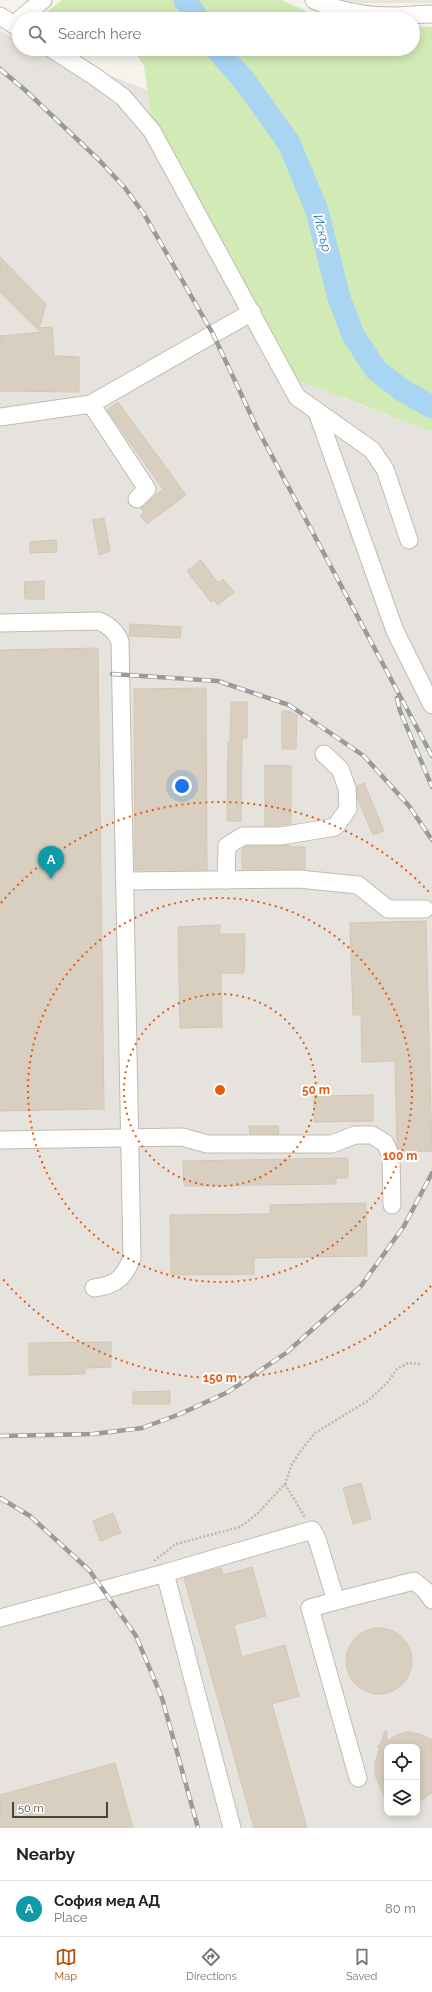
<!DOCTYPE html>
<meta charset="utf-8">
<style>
:root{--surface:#fff;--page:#f2f2f2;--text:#222;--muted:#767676;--line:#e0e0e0;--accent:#b45309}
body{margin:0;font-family:Raleway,sans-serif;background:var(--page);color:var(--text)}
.controls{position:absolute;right:12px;bottom:12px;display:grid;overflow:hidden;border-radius:8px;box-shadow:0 2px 10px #0003}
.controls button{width:36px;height:36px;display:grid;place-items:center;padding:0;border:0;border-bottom:1px solid var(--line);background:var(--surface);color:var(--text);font:20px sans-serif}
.scale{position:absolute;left:12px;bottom:10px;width:96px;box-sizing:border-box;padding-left:4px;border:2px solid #4b4439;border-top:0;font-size:11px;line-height:14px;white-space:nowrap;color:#4b4439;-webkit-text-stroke:3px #fff;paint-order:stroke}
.you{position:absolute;left:182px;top:786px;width:14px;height:14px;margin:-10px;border:3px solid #fff;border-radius:50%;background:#1a73e8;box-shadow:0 0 0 6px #1a73e833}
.badge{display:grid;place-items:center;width:26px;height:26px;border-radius:50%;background:var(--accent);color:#fff;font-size:13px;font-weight:700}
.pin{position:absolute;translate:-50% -33px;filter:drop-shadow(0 1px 2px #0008)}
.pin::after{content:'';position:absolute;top:21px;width:14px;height:12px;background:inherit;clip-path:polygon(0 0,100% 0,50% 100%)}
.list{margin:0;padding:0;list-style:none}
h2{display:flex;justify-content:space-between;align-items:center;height:52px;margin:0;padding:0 16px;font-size:17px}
h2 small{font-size:13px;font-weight:400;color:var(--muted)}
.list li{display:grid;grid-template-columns:26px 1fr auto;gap:12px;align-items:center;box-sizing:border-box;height:56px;padding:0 16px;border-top:1px solid var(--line)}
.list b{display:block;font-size:15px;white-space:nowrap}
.list p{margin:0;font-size:13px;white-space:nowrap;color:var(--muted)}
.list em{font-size:13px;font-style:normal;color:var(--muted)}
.icon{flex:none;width:22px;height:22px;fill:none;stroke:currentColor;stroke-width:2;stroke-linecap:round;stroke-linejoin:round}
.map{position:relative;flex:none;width:432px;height:1828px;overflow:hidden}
.search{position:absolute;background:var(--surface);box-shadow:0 2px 10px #0003;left:12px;right:12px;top:12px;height:44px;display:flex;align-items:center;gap:10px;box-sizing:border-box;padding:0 14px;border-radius:22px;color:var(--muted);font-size:15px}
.sheet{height:108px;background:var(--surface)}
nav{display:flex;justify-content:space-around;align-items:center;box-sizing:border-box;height:56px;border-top:1px solid var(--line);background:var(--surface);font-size:11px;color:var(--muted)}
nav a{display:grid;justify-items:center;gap:2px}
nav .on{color:var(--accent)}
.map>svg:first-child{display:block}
</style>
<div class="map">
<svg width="432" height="1828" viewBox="0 0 432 1828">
<rect width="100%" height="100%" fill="#f6f3ec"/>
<rect fill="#eae5da" x="344" y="0" width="88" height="3"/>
<path fill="#e6e2dd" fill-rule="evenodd" d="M0 31 19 39V49H44L194 109 342 398 432 432V1828H0ZM387 1747H417V1813H387Z"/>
<g fill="#d2eab5">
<path d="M62 0H282L323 19H43V15Z"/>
<path d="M413 26 432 27V432L292 378 256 306 151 115 144 66 133 49H413Z"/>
</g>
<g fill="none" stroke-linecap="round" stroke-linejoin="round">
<g stroke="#a9d4f2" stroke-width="23">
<path d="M185 0 198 19"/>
<path d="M216 49 243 79 289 143 317 211 339 298 353 335 376 370 402 390 432 407"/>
</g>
</g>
<g fill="#d8cfc1" stroke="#d3c7b4">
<path d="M0 257 46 304 39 328 52 327 54 356 79 357V392L0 391V336L40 332 0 292Z"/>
<path d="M118 402 186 495 147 524 140 515 144 512 141 508 163 489 107 410Z"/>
<path d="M104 518 110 551 99 555 93 520Z"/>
<path d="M56 540 57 552 30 553V542Z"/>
<path d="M201 560 218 583 223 579 234 592 218 605 214 600 211 602 187 571Z"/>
<path d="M44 581V599H25L24 582Z"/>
<path d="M130 624 181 627 180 638 129 636Z"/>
<path d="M98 648 104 1109 0 1111V650Z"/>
<path d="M206 688 207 870H135L134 689Z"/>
<path d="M231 702H247V738H242L241 821H227L228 742H230Z"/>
<path d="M282 711H288L297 715 296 749H282Z"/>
<path d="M265 765 291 766V824L265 826Z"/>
<path d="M364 783 384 831 373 835 357 797V786Z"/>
<path d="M290 845V847H305V869H242V849L245 847Z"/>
<path d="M426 921 432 1151 400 1152 397 1146 395 1061 362 1062 361 1015H353L350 923Z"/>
<path d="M220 925V934H245L244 973H221L222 1027 180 1028 178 927Z"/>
<path d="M373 1095V1121L314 1122V1096Z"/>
<path d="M249 1126H278L279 1134H250Z"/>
<path d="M348 1158V1178H336V1184L184 1186 183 1161Z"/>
<path d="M366 1203 367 1256 254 1258V1274L171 1275 170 1215 270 1214V1205Z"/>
<path d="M111 1342V1367L85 1368V1374L29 1375V1343Z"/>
<path d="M170 1391V1404H133V1392Z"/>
<path d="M361 1483 371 1519 353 1524 343 1488Z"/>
<path d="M113 1513 121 1533 100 1541 93 1521Z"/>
<path d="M252 1567 266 1616 234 1625 242 1657 285 1645 299 1696 272 1704 307 1828H254L184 1578 221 1568 223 1575Z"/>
<circle cx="379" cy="1661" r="33"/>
<path d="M385 1731H387V1741L396 1735 408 1732 420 1734 432 1740V1793L417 1803V1747H387V1802L375 1775V1763L380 1747H377L380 1745Z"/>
<path d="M115 1763 133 1828H1L0 1795Z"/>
</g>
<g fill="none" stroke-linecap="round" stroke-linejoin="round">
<g stroke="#c2bbae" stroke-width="19">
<g id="minor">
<path d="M314 0C338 11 366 16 392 16 405 16 419 14 432 14"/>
<path d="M0 16 19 28"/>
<path d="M20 19 43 0"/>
<path d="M52 49 94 76 123 97 152 131 297 397 372 450 385 469 409 540"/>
<path d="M91 404 147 489 137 499"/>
<path d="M317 412 395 631 432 705"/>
<path d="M0 417 91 404 252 312"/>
<path d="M0 623 99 621C110 626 115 631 120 641L132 1258C124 1278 116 1285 94 1288"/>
<path d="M226 880 227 846 243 836H281L335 827 348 809 347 788 340 769 324 754"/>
<path d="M125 881 299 879 358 885 388 909H425"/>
<path d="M0 1140 182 1137 207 1144H332L355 1135H372L385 1143 391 1156 392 1205"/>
<path d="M165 1573 312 1530 317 1539 336 1601 414 1581 425 1590 432 1600"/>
<path d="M336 1601 310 1608 358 1778"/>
<path d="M0 1618 165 1573 232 1828"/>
</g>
</g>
<g stroke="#c4b79f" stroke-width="2.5" stroke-dasharray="2 2" stroke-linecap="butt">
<path d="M285 1484 305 1517"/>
<path d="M154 1561 176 1544 240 1527 257 1514 285 1484 292 1464 302 1449 315 1433 369 1400 388 1382 397 1369 408 1363 420 1364"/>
</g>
<use href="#minor" stroke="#fff" stroke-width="17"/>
<g stroke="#9a9a9a" stroke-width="4.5">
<g id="rail">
<path d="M0 69 25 90 99 160 125 188 144 214 213 334 257 428 432 756"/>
<path d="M112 674 218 681 289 705 364 756 409 806 432 840"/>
<path d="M397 698 400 711 432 787"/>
<path d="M0 1436 93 1434 142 1428 180 1414 228 1392 286 1353 361 1286 404 1226 432 1173"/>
<path d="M0 1498 30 1516 89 1570 136 1636 162 1698 198 1828"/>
</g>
</g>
<use href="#rail" stroke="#fff" stroke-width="3" stroke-dasharray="9" stroke-linecap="butt"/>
</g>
<g fill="none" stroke="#e8590c" stroke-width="2" stroke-dasharray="2 4">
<circle cx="220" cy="1090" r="96"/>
<circle cx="220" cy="1090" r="192"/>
<path d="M431 1286A288 288 0 0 1 1 1277M1 903A288 288 0 0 1 431 894"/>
</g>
<g text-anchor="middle" stroke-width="4" stroke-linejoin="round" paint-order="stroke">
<g font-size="13" font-style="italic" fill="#2e7ab2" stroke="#fff">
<text transform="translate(323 233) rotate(76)" y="5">Искър</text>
</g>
</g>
<circle cx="220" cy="1090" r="6" fill="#e8590c" stroke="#fff" stroke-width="2"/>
<g font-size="12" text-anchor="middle" font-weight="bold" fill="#e8590c" stroke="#fff" stroke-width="4" stroke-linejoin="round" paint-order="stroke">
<text x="316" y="1094">50 m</text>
<text x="400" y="1160">100 m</text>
<text x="220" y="1382">150 m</text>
</g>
</svg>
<div class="controls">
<button><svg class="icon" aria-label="locate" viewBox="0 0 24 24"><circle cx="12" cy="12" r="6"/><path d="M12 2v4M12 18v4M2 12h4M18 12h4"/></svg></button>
<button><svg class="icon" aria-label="layers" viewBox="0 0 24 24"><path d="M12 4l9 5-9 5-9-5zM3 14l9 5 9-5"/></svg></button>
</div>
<div class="scale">50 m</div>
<div class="you"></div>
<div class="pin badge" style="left:51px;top:879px;background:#0f9aa8">A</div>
<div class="search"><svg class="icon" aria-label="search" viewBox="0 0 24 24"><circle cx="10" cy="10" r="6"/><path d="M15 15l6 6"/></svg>Search here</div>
</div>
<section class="sheet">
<h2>Nearby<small></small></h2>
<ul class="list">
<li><span class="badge" style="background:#0f9aa8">A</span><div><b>София мед АД</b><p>Place</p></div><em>80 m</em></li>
</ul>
</section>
<nav>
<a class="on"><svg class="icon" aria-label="map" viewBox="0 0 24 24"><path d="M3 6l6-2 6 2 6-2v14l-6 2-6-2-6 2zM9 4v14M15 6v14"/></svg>Map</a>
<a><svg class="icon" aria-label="directions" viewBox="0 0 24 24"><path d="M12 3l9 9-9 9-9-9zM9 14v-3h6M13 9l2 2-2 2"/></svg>Directions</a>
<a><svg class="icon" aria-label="saved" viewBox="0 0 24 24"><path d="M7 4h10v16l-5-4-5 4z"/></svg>Saved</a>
</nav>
